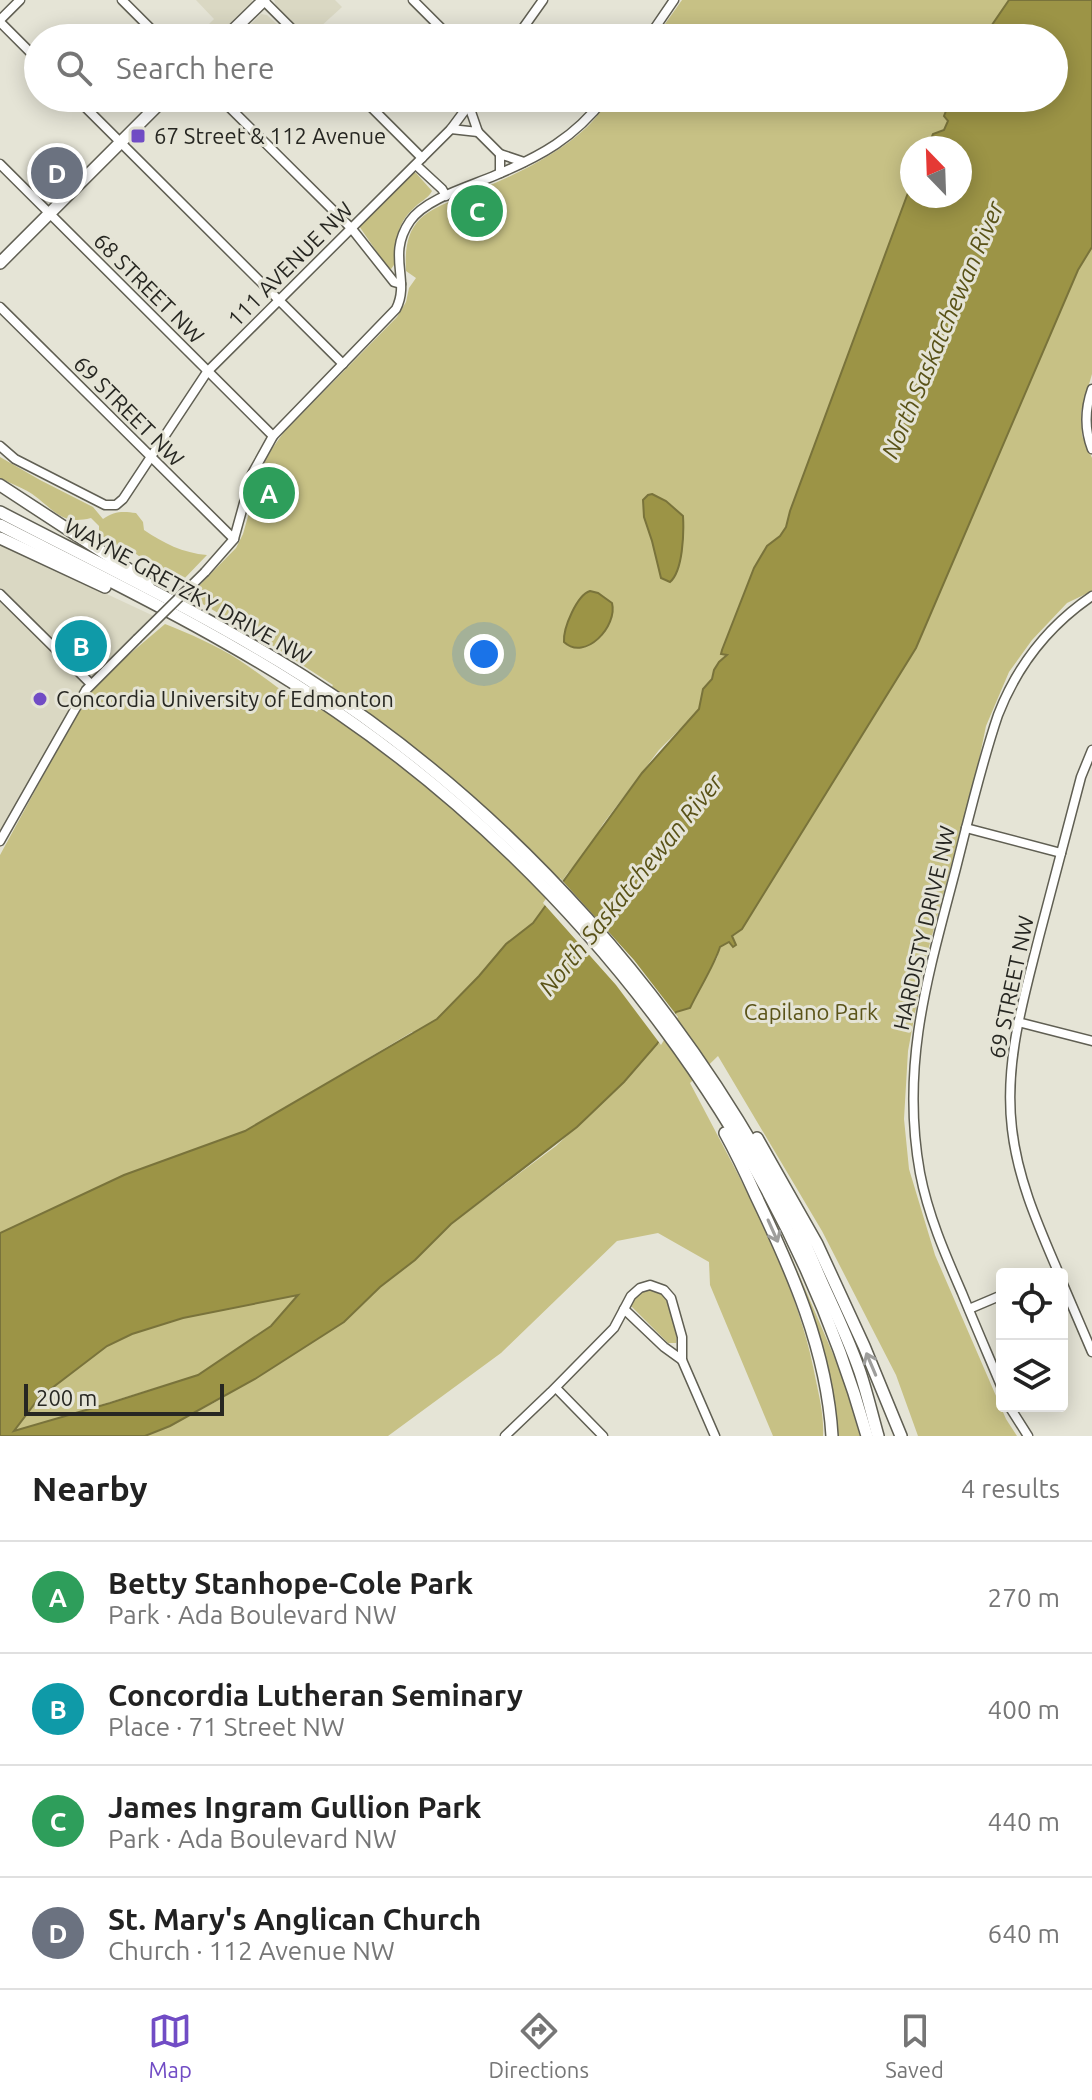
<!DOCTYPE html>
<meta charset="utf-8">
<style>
:root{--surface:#fff;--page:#f2f2f2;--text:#222;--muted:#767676;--line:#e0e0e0;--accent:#714cc5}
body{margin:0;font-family:Ubuntu,sans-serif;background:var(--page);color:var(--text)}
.controls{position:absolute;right:24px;bottom:24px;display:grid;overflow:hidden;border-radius:8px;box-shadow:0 4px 20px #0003}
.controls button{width:72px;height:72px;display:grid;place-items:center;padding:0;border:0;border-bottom:2px solid var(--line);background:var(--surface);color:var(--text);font:40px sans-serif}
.compass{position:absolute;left:900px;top:136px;width:72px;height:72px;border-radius:50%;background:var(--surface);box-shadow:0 4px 20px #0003;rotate:337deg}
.scale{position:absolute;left:24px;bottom:20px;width:200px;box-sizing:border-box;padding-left:8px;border:4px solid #272722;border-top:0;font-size:22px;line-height:28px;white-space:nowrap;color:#272722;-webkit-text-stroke:6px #e5e4d6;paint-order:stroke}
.you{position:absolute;left:484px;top:654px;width:28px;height:28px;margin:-20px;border:6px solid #fff;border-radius:50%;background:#1a73e8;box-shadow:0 0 0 12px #1a73e833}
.badge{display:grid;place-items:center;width:52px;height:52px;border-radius:50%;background:var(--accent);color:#fff;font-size:26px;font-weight:700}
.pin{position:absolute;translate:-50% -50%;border:4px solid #fff;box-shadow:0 2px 8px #0006}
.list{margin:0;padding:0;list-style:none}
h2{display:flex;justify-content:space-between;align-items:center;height:104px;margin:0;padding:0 32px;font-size:34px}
h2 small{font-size:26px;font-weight:400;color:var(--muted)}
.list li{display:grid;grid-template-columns:52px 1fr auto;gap:24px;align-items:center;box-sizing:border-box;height:112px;padding:0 32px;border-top:2px solid var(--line)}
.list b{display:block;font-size:30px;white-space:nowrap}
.list p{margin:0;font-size:26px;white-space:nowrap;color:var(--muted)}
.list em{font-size:26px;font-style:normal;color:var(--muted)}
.icon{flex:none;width:44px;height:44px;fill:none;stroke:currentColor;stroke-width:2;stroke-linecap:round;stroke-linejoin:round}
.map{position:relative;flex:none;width:1092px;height:1436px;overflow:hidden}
.search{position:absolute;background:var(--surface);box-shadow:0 4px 20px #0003;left:24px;right:24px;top:24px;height:88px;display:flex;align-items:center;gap:20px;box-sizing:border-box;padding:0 28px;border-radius:44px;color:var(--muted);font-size:30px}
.sheet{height:552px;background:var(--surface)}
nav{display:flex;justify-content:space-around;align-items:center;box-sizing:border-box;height:112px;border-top:2px solid var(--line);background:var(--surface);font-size:22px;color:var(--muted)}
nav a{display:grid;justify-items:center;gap:4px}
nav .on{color:var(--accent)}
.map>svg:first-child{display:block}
</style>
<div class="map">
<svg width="1092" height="1436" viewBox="0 0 1092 1436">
<rect width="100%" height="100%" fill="#e5e4d6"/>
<g fill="#dad8c3">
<path d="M196 0H252V2L215 38H195L214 19Z"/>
<path d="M274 0H335L342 7 308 38 276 6Z"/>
<path d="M261 14 267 15 279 26 267 38H237Z"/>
<path d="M0 544 158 618 91 684 0 841Z"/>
</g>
<g fill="#c7c185">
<path d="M682 0H1009L984 38H655Z"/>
<path d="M610 98H951L944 116 948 121 944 130 934 134 927 148H912V182L790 511 786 527 780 536 767 546 754 567 722 649 721 653 727 654 714 670 712 678 703 689 699 708 695 714 659 750 603 824 589 848 567 874 533 923 437 1019 418 1032H412L245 1132 124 1175 0 1233V855L55 754 89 694 125 658 165 624C190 634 216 645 239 660 265 677 289 698 317 712L333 685 264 640 189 596 236 548 243 534 262 467 271 450 284 432 397 317 406 302 409 288 416 278 406 271C405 252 406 233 420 219 436 204 462 198 481 189 519 173 557 155 587 127 596 119 603 107 610 98Z"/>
<path d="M412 173H416L432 191C428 199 419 202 413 209 396 224 396 243 394 265L391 269 388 268 359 226Z"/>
<path d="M1092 247V374L1081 412 1082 436 1092 458V591L1067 603 1032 640 1009 672 986 726 977 770 924 965 908 1051 904 1119 909 1169 935 1255 1006 1419 1017 1436H918L896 1375 822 1231 718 1056 690 1083C739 1177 797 1276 816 1381 820 1400 824 1417 823 1436H773L710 1285 709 1262 658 1233 617 1241 501 1353 388 1436H145L170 1426 219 1400 344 1322 380 1287 415 1260 451 1224 556 1146 624 1082 657 1044 676 1012 704 978 717 958 720 947 729 941 732 936 1078 270Z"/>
<path d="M0 457 40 480 93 507 103 519C114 511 123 511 136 513L143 522 144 530C163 543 183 553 207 555L182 581 164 574 132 551 118 546 99 534V526L91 518C59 526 54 508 29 492 21 487 9 483 0 478Z"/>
<path d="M782 1239 791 1256 842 1375 860 1436H837L808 1305Z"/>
<path d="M646 1289C671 1290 672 1317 677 1336L676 1343H668L631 1306V1303L634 1296Z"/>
<path d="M300 1294 271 1326 198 1375 12 1432 39 1398 107 1346 132 1334 183 1318Z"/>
</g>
<g fill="#9c9446" stroke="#79733b" stroke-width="2" fill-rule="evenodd">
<path d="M1009 0H1092V247L1078 270 916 648 742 929 732 936 736 945 733 947 729 942 720 947C714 966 699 989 690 1008L676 1012 657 1044 624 1082 577 1127 451 1224 415 1260 380 1287 344 1322 255 1379 170 1426 145 1436H0V1233L124 1175 245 1131 437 1019 479 976 506 944 533 923 642 773 699 709 703 689 712 679 714 670 719 662 727 655 721 654 722 650 754 568 767 546 780 536 786 527 790 511 912 182V196H960V148H927L933 134 944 130 948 121 944 116 951 98H1054V38H983ZM298 1295 271 1326 198 1375 110 1403 14 1431 39 1398 107 1346 132 1334 183 1318Z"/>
<path d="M652 494 666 501 683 516C684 533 683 571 670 582L661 578 652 541 644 517 643 500 648 495Z"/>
<path d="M590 591 598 593 612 603C618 626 585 662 564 642 563 628 577 595 590 591Z"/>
</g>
<path fill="#e5e4d6" d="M560 878 634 960 678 1017 661 1045 616 985 543 903Z"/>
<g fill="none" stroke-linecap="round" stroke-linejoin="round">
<g stroke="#605f53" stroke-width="11">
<g id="minor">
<path d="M122 0 160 38"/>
<path d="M263 0 301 38"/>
<path d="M413 0 451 38"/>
<path d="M0 20 20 0"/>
<path d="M0 22 38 60"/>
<path d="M516 38 543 0"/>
<path d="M648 38 674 0"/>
<path d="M76 98 343 364"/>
<path d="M220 98 352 229 394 282 401 284"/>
<path d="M362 98 422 158"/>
<path d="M451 129 478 132 469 106"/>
<path d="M478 132 500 154"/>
<path d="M0 164 273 436"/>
<path d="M416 165 442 189 446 196"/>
<path d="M500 173V154L524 162"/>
<path d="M0 307 234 539"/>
<path d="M1092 389C1085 409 1084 428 1092 449"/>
<path d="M0 446 15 459 105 505H116L123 499 207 372 451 129 474 98"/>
<path d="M205 572 234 539 252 474 273 436 396 309C411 280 386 256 410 221 426 198 471 186 496 175 541 156 574 138 605 98"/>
<path d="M0 594 91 684"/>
<path d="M966 828 1061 853"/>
<path d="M0 841 86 690 137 639"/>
<path d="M1018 1022 1092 1041"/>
<path d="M1059 1274C1039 1227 1018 1181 1012 1129 1004 1063 1023 1001 1039 937 1053 884 1067 831 1081 777L1092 750"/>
<path d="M1062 1282 1092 1352"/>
<path d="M624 1309 664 1347 682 1360"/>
<path d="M969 1309 1002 1295"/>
<path d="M556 1388 603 1436"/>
<path d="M1002 1388C989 1357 975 1325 962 1293 945 1254 928 1215 920 1173 900 1063 929 972 956 868 969 817 981 765 998 715 1017 666 1048 626 1092 596"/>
<path d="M1009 1406 1028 1436"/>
<path d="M505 1436 551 1392 614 1328 631 1296 640 1288 650 1285 664 1290 671 1298 682 1337V1360L715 1436"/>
</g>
</g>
<g stroke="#605f53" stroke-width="14">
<g id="major">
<path d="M225 38 264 0"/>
<path d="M0 263 165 98"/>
<path d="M0 485 133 572 148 584"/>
<path d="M0 512C102 565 206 615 303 676 512 809 686 1005 797 1226 807 1246 815 1267 824 1287 837 1315 850 1343 860 1372 867 1393 872 1415 878 1436"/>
<path d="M0 525C114 583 231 639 337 712 585 882 785 1146 867 1436"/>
<path d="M0 538 105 587"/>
<path d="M725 1133C736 1153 746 1174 755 1194 792 1271 827 1350 832 1436"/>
<path d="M757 1138 817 1244 864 1346 901 1436"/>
</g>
</g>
<use href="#minor" stroke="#fff" stroke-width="8"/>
<use href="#major" stroke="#fff" stroke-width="11"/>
<g stroke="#605f53" stroke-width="11" stroke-linecap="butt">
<path id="minor-bridge" d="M137 639 205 572"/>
</g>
<use href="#minor-bridge" stroke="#fff" stroke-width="8"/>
</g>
<defs><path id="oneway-shaft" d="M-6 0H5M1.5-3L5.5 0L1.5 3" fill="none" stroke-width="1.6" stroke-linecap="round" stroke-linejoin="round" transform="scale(2)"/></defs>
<g stroke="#9e9e9c">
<use href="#oneway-shaft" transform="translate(773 1231) rotate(66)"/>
<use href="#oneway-shaft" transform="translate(871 1364) rotate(-113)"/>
</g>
<g fill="#714cc5" stroke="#e5e4d6" stroke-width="3">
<rect x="130" y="128" width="16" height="16" rx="4"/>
<circle cx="40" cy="699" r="8"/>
</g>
<g text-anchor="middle" stroke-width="6" stroke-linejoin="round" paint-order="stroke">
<g font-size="22" fill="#272722" stroke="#e5e4d6" text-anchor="start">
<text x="154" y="144">67 Street &amp; 112 Avenue</text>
<text x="56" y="707">Concordia University of Edmonton</text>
</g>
<g font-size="22" fill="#272722" stroke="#e5e4d6">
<text transform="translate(290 264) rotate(-45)" y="8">111 AVENUE NW</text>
<text transform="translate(149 288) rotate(45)" y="8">68 STREET NW</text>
<text transform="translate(129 411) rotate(45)" y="8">69 STREET NW</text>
<text transform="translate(188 591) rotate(29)" y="8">WAYNE GRETZKY DRIVE NW</text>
<text transform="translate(924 928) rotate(-77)" y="8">HARDISTY DRIVE NW</text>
<text transform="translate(1011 987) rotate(-78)" y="8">69 STREET NW</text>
</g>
<g font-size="22" fill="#5a5318" stroke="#e5e4d6">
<text x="811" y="1020">Capilano Park</text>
</g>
<g font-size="24" font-style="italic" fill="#595217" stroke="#e5e4d6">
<text transform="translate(943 330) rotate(-67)" y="8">North Saskatchewan River</text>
<text transform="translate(631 885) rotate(-51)" y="8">North Saskatchewan River</text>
</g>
</g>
</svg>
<div class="controls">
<button><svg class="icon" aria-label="locate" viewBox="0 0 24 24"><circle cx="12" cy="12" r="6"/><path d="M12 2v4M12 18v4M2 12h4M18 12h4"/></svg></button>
<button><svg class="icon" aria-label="layers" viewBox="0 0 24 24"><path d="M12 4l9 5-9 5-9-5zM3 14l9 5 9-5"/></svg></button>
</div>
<svg class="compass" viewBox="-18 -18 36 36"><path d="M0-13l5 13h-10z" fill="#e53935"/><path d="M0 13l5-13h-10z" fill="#767676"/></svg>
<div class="scale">200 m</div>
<div class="you"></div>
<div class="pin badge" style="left:269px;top:493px;background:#2e9e5b">A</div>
<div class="pin badge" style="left:81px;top:646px;background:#0f9aa8">B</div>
<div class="pin badge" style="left:477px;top:211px;background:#2e9e5b">C</div>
<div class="pin badge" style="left:57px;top:173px;background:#6b7280">D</div>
<div class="search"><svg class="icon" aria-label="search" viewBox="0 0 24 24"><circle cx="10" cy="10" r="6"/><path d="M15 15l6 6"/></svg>Search here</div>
</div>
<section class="sheet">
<h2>Nearby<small>4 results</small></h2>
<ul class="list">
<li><span class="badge" style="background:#2e9e5b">A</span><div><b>Betty Stanhope-Cole Park</b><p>Park · Ada Boulevard NW</p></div><em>270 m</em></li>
<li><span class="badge" style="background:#0f9aa8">B</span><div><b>Concordia Lutheran Seminary</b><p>Place · 71 Street NW</p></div><em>400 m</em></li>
<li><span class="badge" style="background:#2e9e5b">C</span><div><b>James Ingram Gullion Park</b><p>Park · Ada Boulevard NW</p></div><em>440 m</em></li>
<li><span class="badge" style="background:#6b7280">D</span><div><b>St. Mary's Anglican Church</b><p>Church · 112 Avenue NW</p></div><em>640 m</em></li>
</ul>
</section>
<nav>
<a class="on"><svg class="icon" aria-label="map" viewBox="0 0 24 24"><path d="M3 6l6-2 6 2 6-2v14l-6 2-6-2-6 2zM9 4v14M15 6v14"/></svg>Map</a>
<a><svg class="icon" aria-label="directions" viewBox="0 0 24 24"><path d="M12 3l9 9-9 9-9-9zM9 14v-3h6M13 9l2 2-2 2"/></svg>Directions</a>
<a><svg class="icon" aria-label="saved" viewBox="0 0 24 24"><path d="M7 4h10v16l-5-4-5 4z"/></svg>Saved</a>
</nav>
